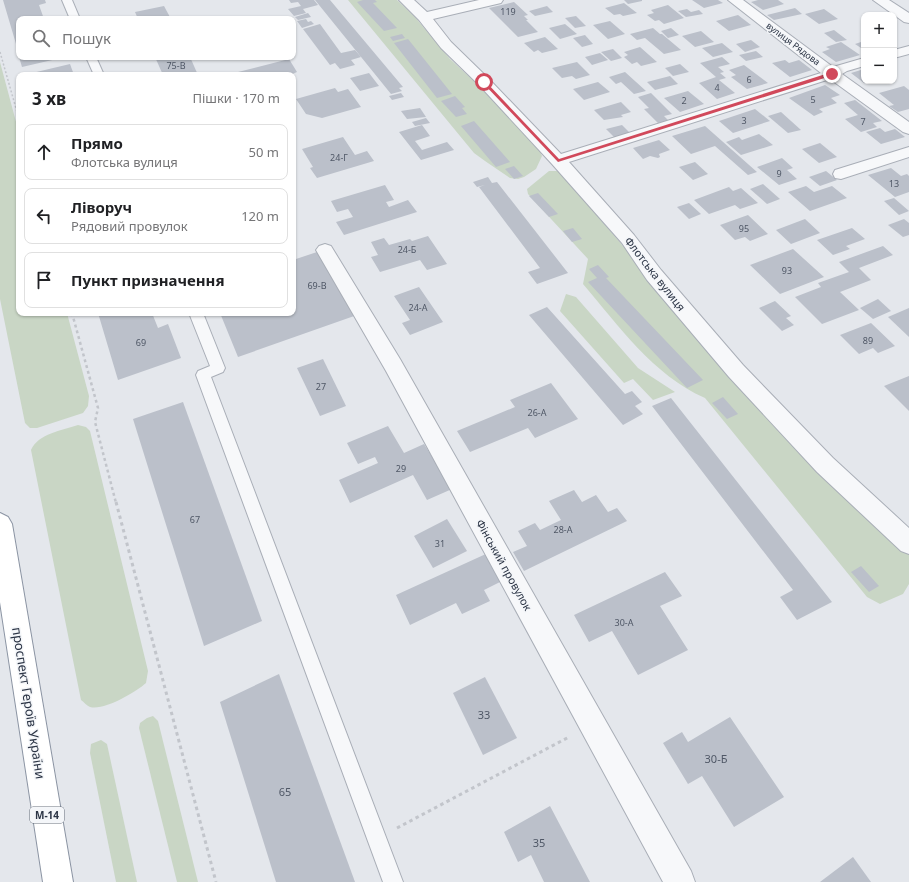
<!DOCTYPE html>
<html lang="uk">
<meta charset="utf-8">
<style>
:root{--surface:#fff;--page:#f2f2f2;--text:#202124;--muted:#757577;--line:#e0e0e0}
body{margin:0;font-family:"Noto Sans",sans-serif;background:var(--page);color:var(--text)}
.controls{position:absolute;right:12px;top:12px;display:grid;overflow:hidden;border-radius:8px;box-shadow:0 1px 3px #0004}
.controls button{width:36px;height:36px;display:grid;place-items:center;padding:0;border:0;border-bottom:1px solid var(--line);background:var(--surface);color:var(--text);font:20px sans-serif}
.stop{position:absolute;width:12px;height:12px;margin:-9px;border:3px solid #d1495b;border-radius:50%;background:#fff}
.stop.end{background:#d1495b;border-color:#fff;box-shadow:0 1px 4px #0008}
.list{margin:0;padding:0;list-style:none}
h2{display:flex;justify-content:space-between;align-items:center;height:52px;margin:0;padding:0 16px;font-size:17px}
h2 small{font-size:13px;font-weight:400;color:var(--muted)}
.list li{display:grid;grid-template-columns:26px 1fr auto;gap:12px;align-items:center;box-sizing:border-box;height:56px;margin:0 8px 8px;padding:0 8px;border:1px solid var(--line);border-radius:8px}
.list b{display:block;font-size:15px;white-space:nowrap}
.list p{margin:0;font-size:13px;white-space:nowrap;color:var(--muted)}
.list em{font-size:13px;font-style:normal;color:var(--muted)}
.icon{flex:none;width:22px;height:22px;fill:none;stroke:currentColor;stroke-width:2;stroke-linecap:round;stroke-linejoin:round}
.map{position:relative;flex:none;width:909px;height:882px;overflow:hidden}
.search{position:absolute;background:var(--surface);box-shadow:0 1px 3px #0004;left:16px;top:16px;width:280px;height:44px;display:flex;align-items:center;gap:10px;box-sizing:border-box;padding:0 14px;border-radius:8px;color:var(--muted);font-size:15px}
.panel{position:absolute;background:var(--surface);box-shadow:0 1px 3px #0004;left:16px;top:72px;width:280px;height:244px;border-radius:8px}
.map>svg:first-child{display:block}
</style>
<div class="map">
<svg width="909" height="882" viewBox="0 0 909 882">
<rect width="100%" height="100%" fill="#e4e7ec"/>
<g fill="#c9d6c5">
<path d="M348 0H397L415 17 450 59 476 83 539 149 542 156 536 169 524 177 518 179 510 178 485 161 474 153Z"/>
<path d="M0 62 19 133V313H67L89 396 88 406 83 413 37 428H30L25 423 0 299Z"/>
<path d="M549 171H557L562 174 725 366 907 552 909 554V584L903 594 880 604 867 597 705 398C653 375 619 326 583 284L588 259 528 194 527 189Z"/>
<path d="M566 294 576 297 638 368 675 392 653 400 633 379 624 383 560 311Z"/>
<path d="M78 425 86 427 90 431 148 671 146 683C136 692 104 711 90 707 87 706 84 702 81 700L31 450C39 433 61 431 78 425Z"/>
<path d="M153 716 158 721 198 882H177L139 728 140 723 147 718Z"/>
<path d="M101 740 107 744 137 882H116L90 753 91 744Z"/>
</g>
<g fill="#bbc0ca">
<path d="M3 0H45L46 3 39 5 44 19H19V54Z"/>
<path d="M289 0H314L318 5 303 9 306 13 294 16 288 9 301 6 298 2 291 3Z"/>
<path d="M315 0H330L403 87 399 88 402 91 391 94Z"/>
<path d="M363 0H375L377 2 373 3 397 28 384 31 357 2Z"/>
<path d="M624 0H642V1L628 4Z"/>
<path d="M692 0H718L723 3 704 8Z"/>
<path d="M758 0H778L784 4 763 10 751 2Z"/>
<path d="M514 2 528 15 524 16 528 20H526L538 32 518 37 489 8Z"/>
<path d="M624 3 637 13 623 16 620 14 614 15 605 8Z"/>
<path d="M668 5 684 18 664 24 659 20 655 21 647 15 654 13 651 10Z"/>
<path d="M164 6 171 19H138L135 12Z"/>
<path d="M547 6 553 12 535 16 529 11Z"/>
<path d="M795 8 802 14 774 20 767 15Z"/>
<path d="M687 9 691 12 699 10 703 14 686 17 678 11Z"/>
<path d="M824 9 838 19 819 24 805 14Z"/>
<path d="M308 13 311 17 298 20 295 17Z"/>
<path d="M738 15 751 25 729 31 716 21Z"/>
<path d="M576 16 586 26 575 28 565 18Z"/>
<path d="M306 19 308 22 311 21 314 24 302 28 297 21Z"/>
<path d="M610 21 625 34 608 39 593 25Z"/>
<path d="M320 24 341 53 355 50 361 57 351 60 355 65 340 69 335 63 330 65 303 29Z"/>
<path d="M565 24 577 34 560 39 549 28Z"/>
<path d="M653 28 660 34H662L681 50 664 54 645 38 637 40 630 34Z"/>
<path d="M671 28 679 35 668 38 661 31Z"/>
<path d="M834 30 847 40 836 42 824 33Z"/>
<path d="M701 31 714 42 695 47 682 36Z"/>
<path d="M402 34 405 38 393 41 390 37Z"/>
<path d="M585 35 593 44 582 47 573 38Z"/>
<path d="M545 37 558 49 542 53 538 50 534 52 524 43Z"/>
<path d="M408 39 452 94 437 98 394 43Z"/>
<path d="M751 40 760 47 745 52 736 44Z"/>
<path d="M864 41V50L855 44Z"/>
<path d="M841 42 860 55 836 62 822 52 830 49 826 47Z"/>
<path d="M722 43 733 52 713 57 702 48Z"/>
<path d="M640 47 657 62 641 66 637 62 632 64 624 57 628 55 624 52Z"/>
<path d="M613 49 622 58 611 61 601 52Z"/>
<path d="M756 51 763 57 746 61 739 55Z"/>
<path d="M600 53 608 60 592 65 585 57Z"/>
<path d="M19 57H61V58L22 67Z"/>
<path d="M155 57H190L198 75H163Z"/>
<path d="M722 57 730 64 718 67 724 72 720 73 726 78 719 80 735 93 717 99 699 83 716 77 700 63Z"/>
<path d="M289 59 297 72 290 75H226Z"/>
<path d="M785 60 789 63 799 60 812 70 790 77 772 63Z"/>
<path d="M577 62 590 75 576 79 572 76 562 78 552 68Z"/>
<path d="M70 64 74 75H28V74Z"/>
<path d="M680 64 689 72 673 76 665 68Z"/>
<path d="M744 65 768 83 747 89 731 77 736 75 729 70Z"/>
<path d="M864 69V81H869L864 83 851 73Z"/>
<path d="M625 72 646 91 634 94 621 82 616 84 609 77Z"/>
<path d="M369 73 379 86 360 91 350 78Z"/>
<path d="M670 76 678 84 655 90 647 82Z"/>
<path d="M598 82 610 92 584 100 573 89Z"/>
<path d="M825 85 840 95 831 98 837 103 819 109 823 112 814 116 789 98Z"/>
<path d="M904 86 909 90V109L898 112 889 106 894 105 879 93Z"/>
<path d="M335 88 338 92 348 89 361 107 322 118 306 114 296 99Z"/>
<path d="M688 91 704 104 680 112 664 98Z"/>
<path d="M401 93 404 97 392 100 389 96Z"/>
<path d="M651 93 672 114 664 116 669 121 658 123 644 109 649 108 638 97Z"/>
<path d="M455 96 465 107 462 108 467 114 456 117 441 101Z"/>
<path d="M855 100 882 121 873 123 877 127 861 132 845 119 858 115 844 103Z"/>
<path d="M621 102 631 112 621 115 623 117 604 120 594 110Z"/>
<path d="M420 108 426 117 407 119 401 111Z"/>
<path d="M755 109 770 121 733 133 719 121Z"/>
<path d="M781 112 801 130 788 133 768 116Z"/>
<path d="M426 118 430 123 415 126 412 122Z"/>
<path d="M474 121 510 162 496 167 461 126Z"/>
<path d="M422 125 430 136 415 141 422 150 447 142 454 150 421 160 399 132Z"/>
<path d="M622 125 631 134 615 138 606 129Z"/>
<path d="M705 126 757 172 748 175 715 146 691 154 672 136Z"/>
<path d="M880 128 885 132 895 129 905 137 881 144 866 132Z"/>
<path d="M759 134 773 145 741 155 726 142 739 137 742 140Z"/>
<path d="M343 137 355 155 367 151 374 161 317 178 310 168 313 167 302 149Z"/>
<path d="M659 140 670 150 659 154 660 157 658 158 650 156 643 159 633 148Z"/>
<path d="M820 143 837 157 819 163 802 149Z"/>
<path d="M782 158 793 168 787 170 797 179 779 185 757 167Z"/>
<path d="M695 162 708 174 693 180 679 167Z"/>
<path d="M514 166 523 176 514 179 505 169Z"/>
<path d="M891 168 901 176 907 174 909 176V192L895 197 868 175Z"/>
<path d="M826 171 837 180 820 186 809 177Z"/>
<path d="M488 177 492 183 497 182 568 273 537 284 528 272 540 268 479 187 485 185 477 187 473 182Z"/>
<path d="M763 184 780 199 767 204 750 189Z"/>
<path d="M385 185 394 200 386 202 389 207 408 200 417 212 344 235 336 222 353 217 348 209 337 212 331 201Z"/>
<path d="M806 186 814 192 832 186 847 198 810 211 788 192Z"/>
<path d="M729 187 733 191 741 188 758 203 740 209 735 205 709 214 694 200Z"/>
<path d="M538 193 558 214 549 217 529 196Z"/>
<path d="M894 198 909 211 899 215 884 201Z"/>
<path d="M689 203 701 214 689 219 677 207Z"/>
<path d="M748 215 768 234 750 241 745 237 735 240 720 225Z"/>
<path d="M805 219 820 233 791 244 776 230Z"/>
<path d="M904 219 909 223V235L903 237 888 225Z"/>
<path d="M573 228 582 239 572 242 563 231Z"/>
<path d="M852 228 865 239 846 246 850 249 833 255 817 240Z"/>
<path d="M428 236 447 264 427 270 420 260 380 272 371 257 378 255 371 242 384 238 389 245 410 239 412 241Z"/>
<path d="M883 246 893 255 859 268 871 280 840 292 859 310 822 324 795 297 821 287 818 283 849 272 839 262Z"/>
<path d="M793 249 824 277 780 294 750 265Z"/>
<path d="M320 251 357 315 238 357 220 313H293V260Z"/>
<path d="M598 265 609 277 606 278 703 380 687 388 588 282 597 278 589 269Z"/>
<path d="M419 287 443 322 410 335 402 323 410 320 394 296Z"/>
<path d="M878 299 891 311 873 319 860 308Z"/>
<path d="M775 301 791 316 786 318 794 325 782 331 759 308Z"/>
<path d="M547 307 625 394 632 391 642 402 635 406 643 414 623 425 529 315Z"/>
<path d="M909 308V337L888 317Z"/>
<path d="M98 313H152L158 328 168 324 181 358 118 380Z"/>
<path d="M871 323 895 346 878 353 873 348 859 354 840 335Z"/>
<path d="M323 359 346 406 320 416 297 368Z"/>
<path d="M909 376V411L884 386Z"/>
<path d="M551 383 578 419 535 438 528 428 470 452 457 431 515 407 510 400Z"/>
<path d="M723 397 738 414 727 419 712 403Z"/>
<path d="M671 398 832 602 797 620 780 597 793 590 652 406Z"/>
<path d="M183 402 262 621 204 646 133 419Z"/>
<path d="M388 426 404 453 424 444 452 489 427 500 413 475 350 503 339 480 378 463 375 457 358 464 347 443Z"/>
<path d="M574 490 582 502 596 495 608 512 617 508 627 521 524 571 513 552 527 546 518 531 535 523 540 530 561 520 549 501Z"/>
<path d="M447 519 467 551 433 568 414 536Z"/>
<path d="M488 553 504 580 484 590 490 601 462 614 456 603 410 625 396 595Z"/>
<path d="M861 566 879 586 869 592 851 572Z"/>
<path d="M665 572 682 596 660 606 688 650 638 675 612 631 589 642 574 615Z"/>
<path d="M279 674 355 882H276L220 702Z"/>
<path d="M485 677 517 738 483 755 453 693Z"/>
<path d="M730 717 784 797 734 827 702 776 688 784 663 743 682 732 688 742Z"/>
<path d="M550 806 590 882H544L531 855 518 862 504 832Z"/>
<path d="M853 857 871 882H820Z"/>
</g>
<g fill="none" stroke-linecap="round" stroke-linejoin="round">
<g stroke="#a9aeb7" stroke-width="2">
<g id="service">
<path d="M62 0H72L80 19H70Z"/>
<path d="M86 57H96L104 75H94Z"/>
<path d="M189 313H203L225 368 223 372 211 377 403 882H383L196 375 198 371 210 366Z"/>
</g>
</g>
<g stroke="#a9aeb7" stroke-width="2">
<g id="minor">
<path d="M399 0H414L427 12 479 0H503L501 3 433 19 451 42 489 79 561 154 821 73 728 0H743L833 67 864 58V66L847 71 842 74 909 122V134L903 132 830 79 569 162 634 235 661 270 743 365 833 458 909 528V554L901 551 817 472 729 377 647 280 622 243 552 164 479 85 441 48 419 20Z"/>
<path d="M873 0H889L909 13V23L904 22Z"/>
<path d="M909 46V54L894 58V50Z"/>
<path d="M909 147V157L841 179 835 178 833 174 835 170Z"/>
<path d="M325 244 331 246 400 359 691 871 695 882H663L386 371 316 250 319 246Z"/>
</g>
</g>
<g stroke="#8b94a3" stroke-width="2">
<path id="trunk" d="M0 513 8 517 12 524 73 882H43L0 602Z"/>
</g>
<path stroke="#c2c5cb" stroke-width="1.5" stroke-dasharray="2 2" stroke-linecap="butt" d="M0 52 19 119"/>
<path stroke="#c2c5cb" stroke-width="2.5" stroke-dasharray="3 3" stroke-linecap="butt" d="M72 313 98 408 95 422 116 503"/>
<g stroke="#c2c5cb" stroke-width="3" stroke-dasharray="3.5 3.5" stroke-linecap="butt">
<path d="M116 502 216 882"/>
<path d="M397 828 569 737"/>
</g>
<use href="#service" fill="#f7f8fa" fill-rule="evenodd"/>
<use href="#minor" fill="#f7f8fa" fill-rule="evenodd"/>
<use href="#trunk" fill="#fff" fill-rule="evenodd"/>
</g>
<path fill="#d1495b" d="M832 72 834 75 558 162 482 82H486L559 159Z"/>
<g text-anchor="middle" stroke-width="3" stroke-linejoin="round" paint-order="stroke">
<g font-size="9" fill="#4f5766">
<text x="508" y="15">119</text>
<text x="176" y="69">75-В</text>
<text x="749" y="83">6</text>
<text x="717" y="91">4</text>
<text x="813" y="103">5</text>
<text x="684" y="104">2</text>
<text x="744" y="124">3</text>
<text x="863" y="125">7</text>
<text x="339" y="161">24-Г</text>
<text x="779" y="177">9</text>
<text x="894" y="187">13</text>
<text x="744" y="232">95</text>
<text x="407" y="253">24-Б</text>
<text x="787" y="274">93</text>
<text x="317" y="289">69-В</text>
<text x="418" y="311">24-А</text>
<text x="868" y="344">89</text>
<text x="141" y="346">69</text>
<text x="321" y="390">27</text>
<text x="537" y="416">26-А</text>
<text x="401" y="472">29</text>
<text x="195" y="523">67</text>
<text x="563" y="533">28-А</text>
<text x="440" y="547">31</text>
<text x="624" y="626">30-А</text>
</g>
<g font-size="9" fill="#2b3445" stroke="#f4f6f9">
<text transform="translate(793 44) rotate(37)" y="3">вулиця Рядова</text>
</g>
<rect fill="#f4f6f9" stroke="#676e7b" stroke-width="1" x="30" y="807" width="34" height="16" rx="3"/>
<g font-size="10" font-weight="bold" fill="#2b3445">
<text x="47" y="819">М-14</text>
</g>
<g font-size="11" fill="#2b3445" stroke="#f4f6f9">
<text transform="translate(655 274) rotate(52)" y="4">Флотська вулиця</text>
<text transform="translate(504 565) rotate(61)" y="4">Фінський провулок</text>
</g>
<g font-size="11" fill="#4f5766">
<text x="484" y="719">33</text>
<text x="716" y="763">30-Б</text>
<text x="285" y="796">65</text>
<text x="539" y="847">35</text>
</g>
<g font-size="13" fill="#2b3445" stroke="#f4f6f9">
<text transform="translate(29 703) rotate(81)" y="5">проспект Героїв України</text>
</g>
</g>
</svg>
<div class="controls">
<button>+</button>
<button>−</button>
</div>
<div class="stop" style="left:484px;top:82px"></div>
<div class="stop end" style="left:832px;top:74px"></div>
<div class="search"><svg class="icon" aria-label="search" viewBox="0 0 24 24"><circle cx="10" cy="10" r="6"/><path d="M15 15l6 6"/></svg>Пошук</div>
<section class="panel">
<h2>3 хв<small>Пішки · 170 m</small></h2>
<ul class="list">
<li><svg class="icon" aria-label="ahead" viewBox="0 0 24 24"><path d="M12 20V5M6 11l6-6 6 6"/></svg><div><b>Прямо</b><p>Флотська вулиця</p></div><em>50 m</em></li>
<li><svg class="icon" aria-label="left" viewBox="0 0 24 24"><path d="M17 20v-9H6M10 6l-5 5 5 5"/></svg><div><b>Ліворуч</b><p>Рядовий провулок</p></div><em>120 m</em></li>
<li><svg class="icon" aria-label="arrive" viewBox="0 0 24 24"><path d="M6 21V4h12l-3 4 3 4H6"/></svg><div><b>Пункт призначення</b></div></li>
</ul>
</section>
</div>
